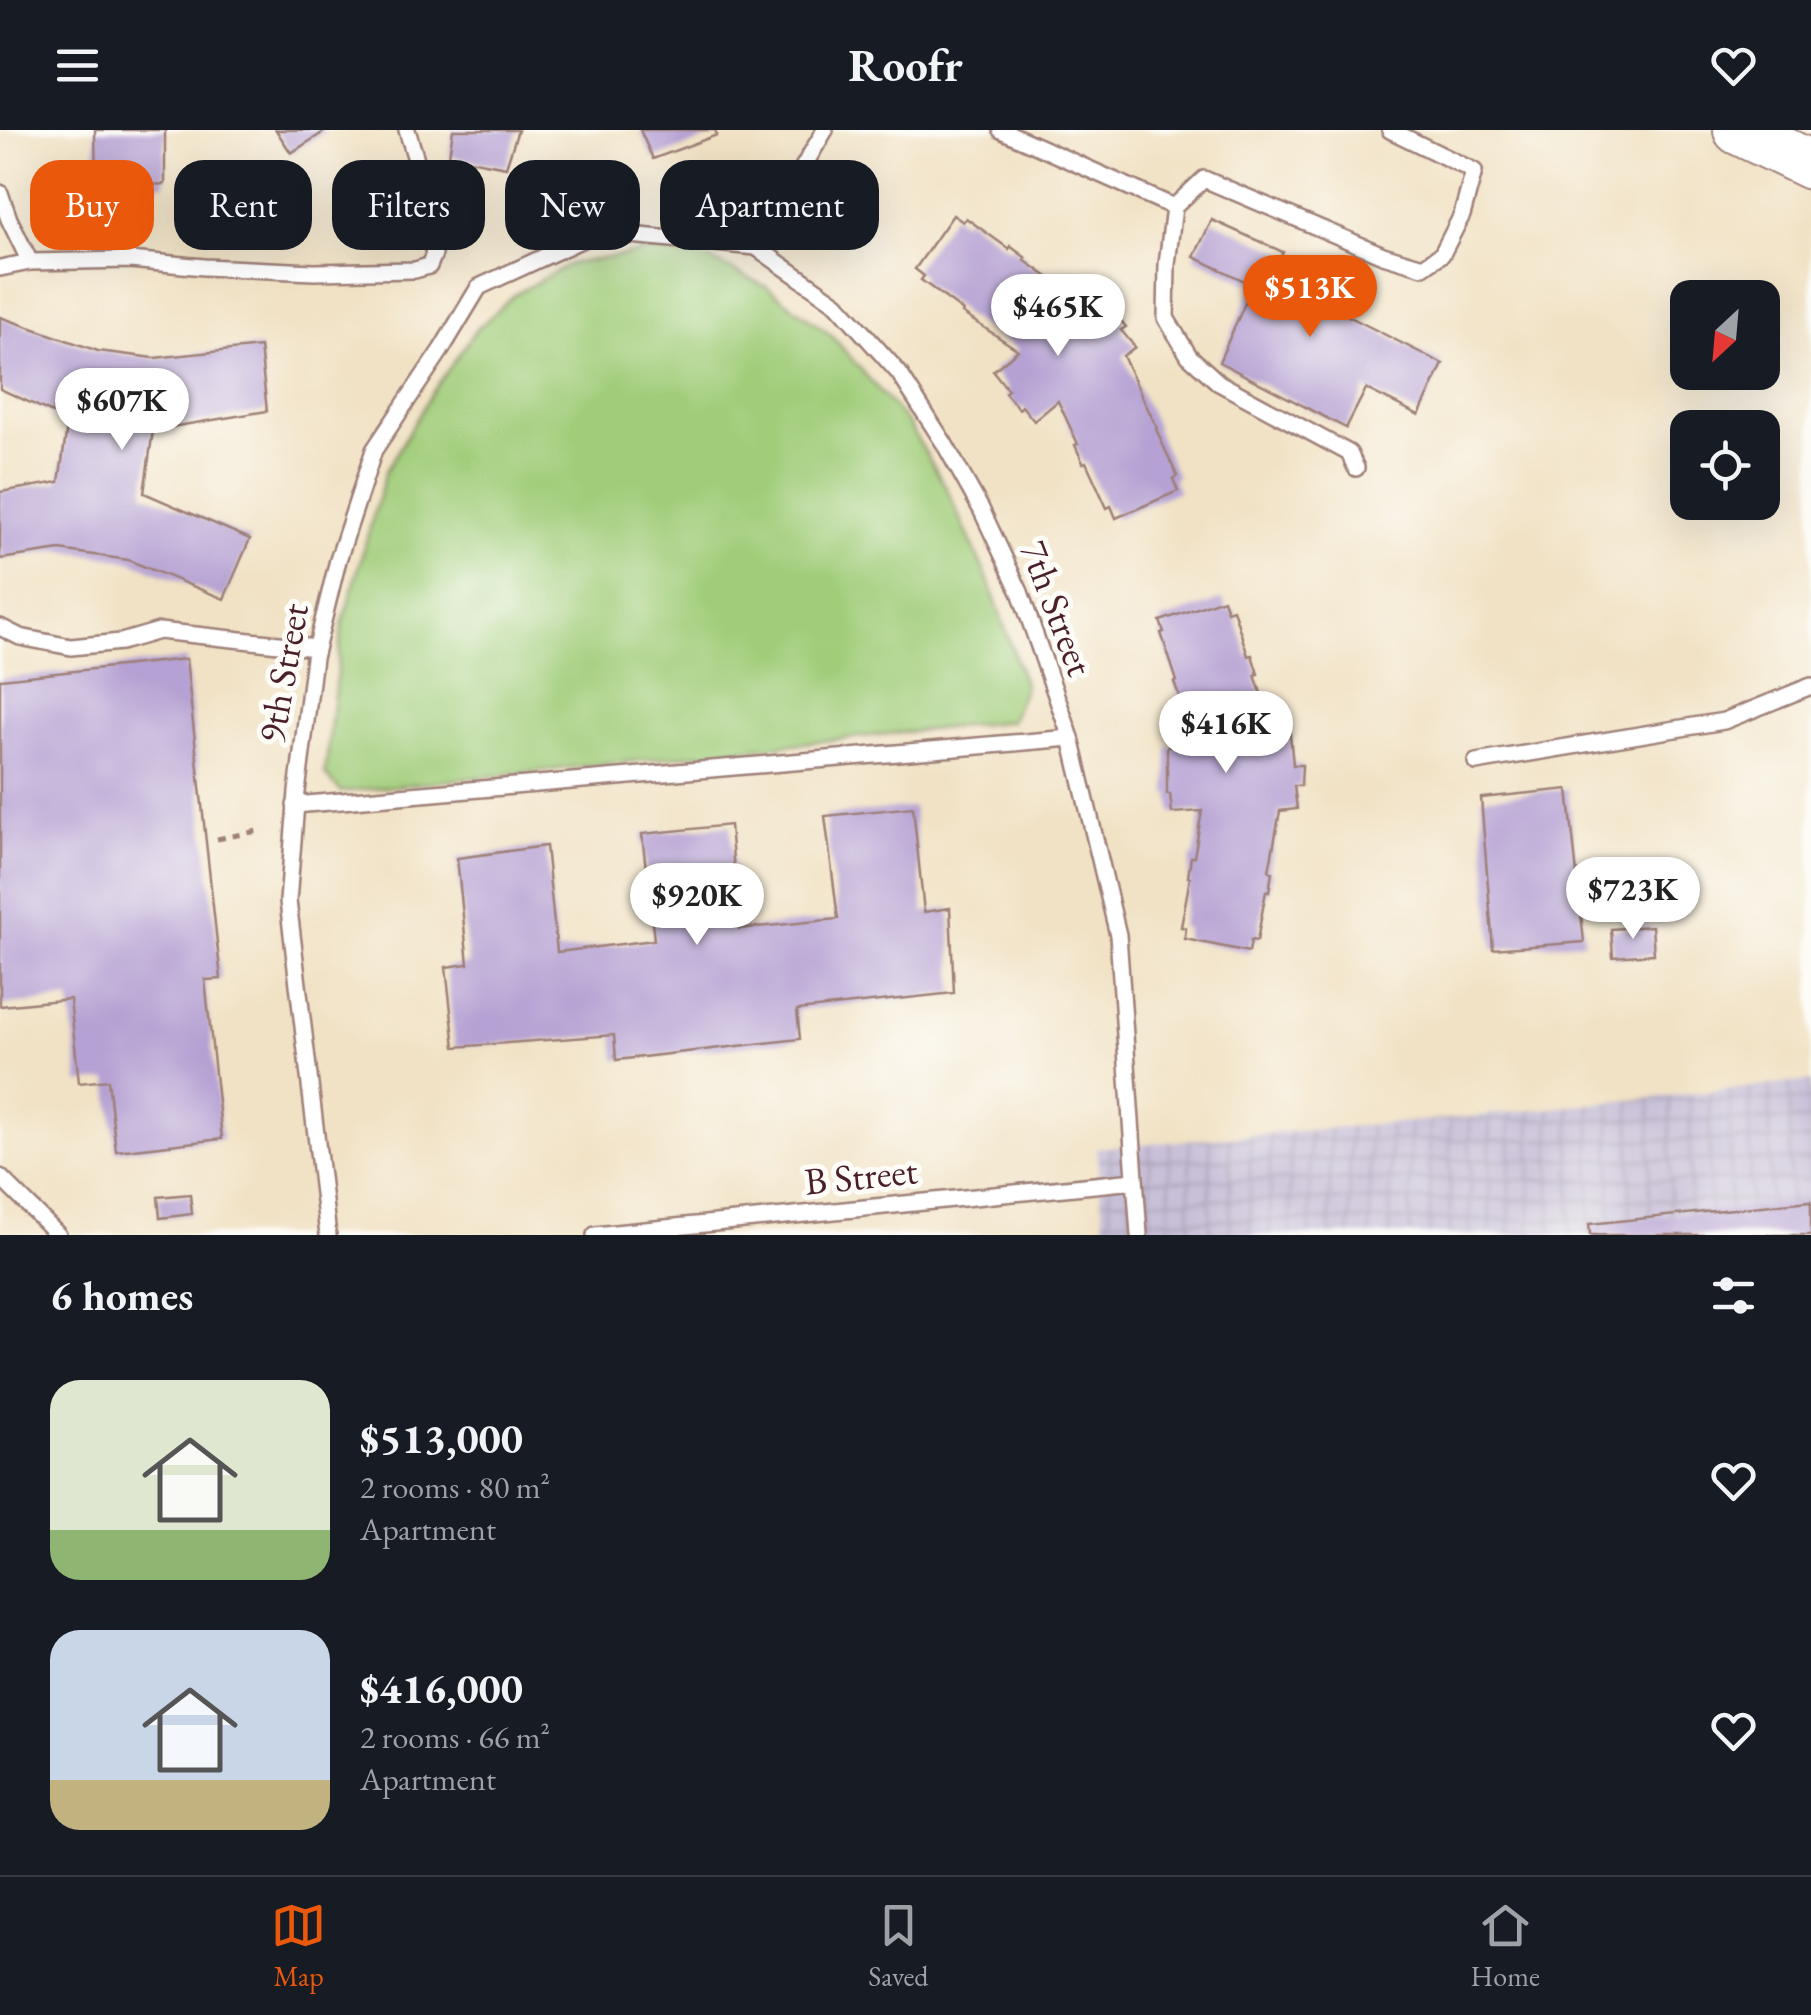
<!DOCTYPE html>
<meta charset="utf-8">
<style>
body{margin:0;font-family:"EB Garamond",serif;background:#20242c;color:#f1f3f6;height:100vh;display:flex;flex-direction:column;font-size:38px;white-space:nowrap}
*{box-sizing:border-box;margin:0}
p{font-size:32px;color:#9ea1a6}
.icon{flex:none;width:55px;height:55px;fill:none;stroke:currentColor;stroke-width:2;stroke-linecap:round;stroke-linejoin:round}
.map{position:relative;height:1105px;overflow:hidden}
.panel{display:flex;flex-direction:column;background:#171b24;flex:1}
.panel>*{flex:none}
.guide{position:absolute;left:30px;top:30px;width:1000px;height:90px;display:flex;gap:20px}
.needle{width:65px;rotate:206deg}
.tools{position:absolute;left:1670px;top:150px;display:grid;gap:20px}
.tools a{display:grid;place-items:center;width:110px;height:110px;border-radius:20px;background:#171b24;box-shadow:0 10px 40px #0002;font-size:50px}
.price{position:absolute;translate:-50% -85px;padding:0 22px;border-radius:35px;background:#fff;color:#222;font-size:32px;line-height:65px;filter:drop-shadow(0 2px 5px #0008)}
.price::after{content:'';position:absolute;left:50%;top:60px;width:30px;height:22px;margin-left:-15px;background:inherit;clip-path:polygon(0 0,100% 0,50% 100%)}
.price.selected{background:#ea580c;color:#fff}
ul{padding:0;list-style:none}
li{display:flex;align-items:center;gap:30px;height:250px;padding:0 50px}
li span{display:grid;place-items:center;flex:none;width:280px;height:200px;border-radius:30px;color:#555}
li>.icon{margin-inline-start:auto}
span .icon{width:120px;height:120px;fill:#fffc;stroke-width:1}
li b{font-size:42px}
h2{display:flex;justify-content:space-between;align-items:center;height:120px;padding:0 50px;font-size:42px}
.pill{padding:0 35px;border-radius:30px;background:#171b24;box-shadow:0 10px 40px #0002;font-size:35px;line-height:90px}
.pill.selected{background:#ea580c;color:#fff}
header{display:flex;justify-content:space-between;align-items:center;height:130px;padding:0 50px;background:#171b24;font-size:45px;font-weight:700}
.menu{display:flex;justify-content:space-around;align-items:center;height:140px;border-top:2px solid #363941;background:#171b24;font-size:28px;color:#9ea1a6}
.menu a{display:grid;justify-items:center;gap:5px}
.menu .selected{color:#ea580c}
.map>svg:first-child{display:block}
.industrial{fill:url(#industrial-grid)}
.park{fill:#a1cd7a;stroke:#767652;stroke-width:2.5}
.building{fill:#b5a1d3}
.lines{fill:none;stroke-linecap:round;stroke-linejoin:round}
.lane-casing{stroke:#9e8078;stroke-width:20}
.primary-casing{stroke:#9e8078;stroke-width:52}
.path{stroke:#9e8078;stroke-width:5;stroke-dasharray:8 8;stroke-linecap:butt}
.lane{stroke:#fff;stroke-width:15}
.primary{stroke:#fff;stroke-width:48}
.labels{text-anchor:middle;stroke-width:10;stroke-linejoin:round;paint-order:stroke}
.street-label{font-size:38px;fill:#4a1f2b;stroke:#fdfcf7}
</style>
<header><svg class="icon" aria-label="menu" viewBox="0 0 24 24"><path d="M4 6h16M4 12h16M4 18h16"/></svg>Roofr<svg class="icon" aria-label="heart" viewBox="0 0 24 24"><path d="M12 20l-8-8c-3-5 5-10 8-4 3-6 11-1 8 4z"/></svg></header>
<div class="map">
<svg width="1811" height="1105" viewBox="0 0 1811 1105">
<defs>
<pattern id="industrial-grid" width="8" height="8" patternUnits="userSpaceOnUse" patternTransform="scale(2.5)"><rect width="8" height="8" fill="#c8c0d8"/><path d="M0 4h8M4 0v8" fill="none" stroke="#ada5ba"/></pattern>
</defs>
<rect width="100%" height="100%" fill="#fdfcf7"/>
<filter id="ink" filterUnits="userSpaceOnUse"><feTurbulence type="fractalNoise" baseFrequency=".01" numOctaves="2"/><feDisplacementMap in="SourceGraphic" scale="20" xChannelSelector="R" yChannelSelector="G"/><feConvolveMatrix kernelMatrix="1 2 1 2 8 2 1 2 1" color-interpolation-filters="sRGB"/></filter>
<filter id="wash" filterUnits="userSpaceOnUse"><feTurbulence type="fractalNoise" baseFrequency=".0048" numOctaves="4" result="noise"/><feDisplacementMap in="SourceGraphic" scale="40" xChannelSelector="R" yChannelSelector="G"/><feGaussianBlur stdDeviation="2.25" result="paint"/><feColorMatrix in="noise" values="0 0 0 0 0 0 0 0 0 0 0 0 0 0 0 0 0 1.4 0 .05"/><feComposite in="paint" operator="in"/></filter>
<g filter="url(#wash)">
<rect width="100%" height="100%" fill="#f1e2c5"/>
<!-- industrial -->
<polygon class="industrial" points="1811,951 1811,1105 1105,1105 1096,1018 1468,987"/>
<!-- park -->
<polygon class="park" points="650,121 709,129 767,157 831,205 909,295 947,359 989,452 1025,556 1011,591 341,662 325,644 342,496 386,341 430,266 475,201 514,165 570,134"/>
<g id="blocks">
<!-- building -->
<g class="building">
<polygon points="95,0 165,0 165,54 96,58"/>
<polygon points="276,0 327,0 291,23"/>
<polygon points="453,0 518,0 506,37 449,26"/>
<polygon points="640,0 715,0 717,5 653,29"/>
<polygon points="953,85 963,92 966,88 1009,119 1010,116 1026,128 1024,130 1075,166 1086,157 1106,181 1111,178 1126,197 1121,200 1135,217 1123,226 1157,298 1156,299 1177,346 1173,349 1178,361 1116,388 1111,376 1107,378 1086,332 1083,333 1075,315 1078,314 1058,271 1034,291 1022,276 1019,279 1005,263 1008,260 993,241 1018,220 962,183 963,181 921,150 924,146 915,139"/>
<polygon points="1212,90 1283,122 1271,147 1443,234 1419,285 1366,259 1346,298 1219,232 1253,155 1194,127"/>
<polygon points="0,187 98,221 154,228 260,217 267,281 153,300 144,363 250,409 224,469 128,430 60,420 0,429 0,362 59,352 68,290 0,259"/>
<polygon points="1223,469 1227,481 1233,479 1248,526 1252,525 1258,544 1255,545 1275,606 1290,604 1293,635 1302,635 1301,656 1294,656 1297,679 1280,681 1269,741 1272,742 1269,762 1266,761 1257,811 1251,810 1249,822 1185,809 1186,798 1181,797 1190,748 1188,747 1191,727 1194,727 1202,681 1172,683 1170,664 1167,664 1167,617 1198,615 1183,570 1181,571 1174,552 1177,551 1161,503 1164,502 1160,491"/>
<polygon points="186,529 221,849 205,850 222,1009 116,1021 108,950 79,953 70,869 0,876 0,549"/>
<polygon points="1568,659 1584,812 1493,819 1481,668"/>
<polygon points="913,677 924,782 950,778 954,863 797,880 800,909 616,930 614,905 455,917 446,837 468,834 457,728 546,716 557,822 654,810 642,704 730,695 739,799 838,789 825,686"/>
<polygon points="1652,796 1654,824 1613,827 1611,799"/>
<polygon points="190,1064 192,1084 160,1088 158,1067"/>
<polygon points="1811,1071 1811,1105 1590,1105 1589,1094"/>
</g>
</g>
</g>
<g filter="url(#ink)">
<use href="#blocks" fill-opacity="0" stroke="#9e8078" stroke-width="2.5"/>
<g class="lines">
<!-- lane casing -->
<g class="lane-casing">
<g id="lane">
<polyline points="1001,0 1174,77 1167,134 1166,188 1189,226 1219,253 1349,323 1356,338"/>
<polyline points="0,63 9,89 30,132 0,138"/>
<polyline points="1174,77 1204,49 1383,125 1423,137 1442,124 1462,85 1474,41 1390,0"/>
<polyline points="756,117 825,0"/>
<polyline points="30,132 130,130 204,137 314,142 415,140 429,136 434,124 422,77 422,49 407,0"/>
<polyline points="0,497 20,507 71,517 121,512 159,501 316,518"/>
<polyline points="1476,632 1724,591 1811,556"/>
<polyline points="295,675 1071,608"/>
<polyline points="0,1047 58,1105"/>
<polyline points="328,1105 288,771 297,662 314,528 338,430 374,320 441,220 479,157 598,102 756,117 837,174 899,243 944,313 981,379 1020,462 1071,608 1118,805 1139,1105"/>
<polyline points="595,1105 1134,1051"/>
</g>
</g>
<!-- primary casing -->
<g class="primary-casing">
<polyline id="primary" points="1738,0 1811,35"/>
</g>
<!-- path -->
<polyline class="path" points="217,709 263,700"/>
<!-- lane -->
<use href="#lane" class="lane"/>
<!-- primary -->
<use href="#primary" class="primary"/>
</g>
</g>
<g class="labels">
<!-- street labels -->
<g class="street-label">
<text transform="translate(1057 478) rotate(69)" y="13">7th Street</text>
<text transform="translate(283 543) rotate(-80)" y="13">9th Street</text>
<text transform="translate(861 1046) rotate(-6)" y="13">B Street</text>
</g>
</g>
</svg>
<div class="tools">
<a><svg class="needle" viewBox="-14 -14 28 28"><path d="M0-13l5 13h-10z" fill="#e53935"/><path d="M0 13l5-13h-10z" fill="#9ea1a6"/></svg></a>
<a><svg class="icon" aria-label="locate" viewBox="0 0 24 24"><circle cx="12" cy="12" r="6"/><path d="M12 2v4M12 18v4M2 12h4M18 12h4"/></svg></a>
</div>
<b class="price selected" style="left:1310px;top:210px">$513K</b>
<b class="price" style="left:1058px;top:229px">$465K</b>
<b class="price" style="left:122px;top:323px">$607K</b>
<b class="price" style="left:1226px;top:646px">$416K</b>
<b class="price" style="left:1633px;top:812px">$723K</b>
<b class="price" style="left:697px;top:818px">$920K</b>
<div class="guide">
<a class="pill selected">Buy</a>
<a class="pill">Rent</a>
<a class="pill">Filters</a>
<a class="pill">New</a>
<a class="pill">Apartment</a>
</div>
</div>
<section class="panel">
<h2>6 homes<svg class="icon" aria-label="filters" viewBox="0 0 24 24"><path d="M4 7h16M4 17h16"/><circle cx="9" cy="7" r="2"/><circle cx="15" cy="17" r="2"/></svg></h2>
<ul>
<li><span style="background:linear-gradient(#dfe7d0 75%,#8fb573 0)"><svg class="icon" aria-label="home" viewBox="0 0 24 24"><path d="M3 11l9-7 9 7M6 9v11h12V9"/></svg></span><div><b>$513,000</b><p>2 rooms · 80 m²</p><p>Apartment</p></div><svg class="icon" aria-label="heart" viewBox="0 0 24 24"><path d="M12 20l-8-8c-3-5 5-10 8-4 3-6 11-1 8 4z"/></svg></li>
<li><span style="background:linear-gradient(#c9d6e8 75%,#c2b280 0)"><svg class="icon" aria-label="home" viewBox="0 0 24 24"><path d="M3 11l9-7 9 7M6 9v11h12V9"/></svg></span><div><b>$416,000</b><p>2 rooms · 66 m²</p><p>Apartment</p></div><svg class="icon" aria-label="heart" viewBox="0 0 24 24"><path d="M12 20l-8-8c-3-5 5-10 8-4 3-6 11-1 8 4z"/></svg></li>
</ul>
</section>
<nav class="menu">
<a class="selected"><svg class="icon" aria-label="map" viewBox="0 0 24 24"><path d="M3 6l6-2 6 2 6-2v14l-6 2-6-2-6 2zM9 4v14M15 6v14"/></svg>Map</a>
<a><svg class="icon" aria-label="saved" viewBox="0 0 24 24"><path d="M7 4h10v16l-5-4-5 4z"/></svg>Saved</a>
<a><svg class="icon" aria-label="home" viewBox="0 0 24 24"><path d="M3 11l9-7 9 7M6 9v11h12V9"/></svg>Home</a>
</nav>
